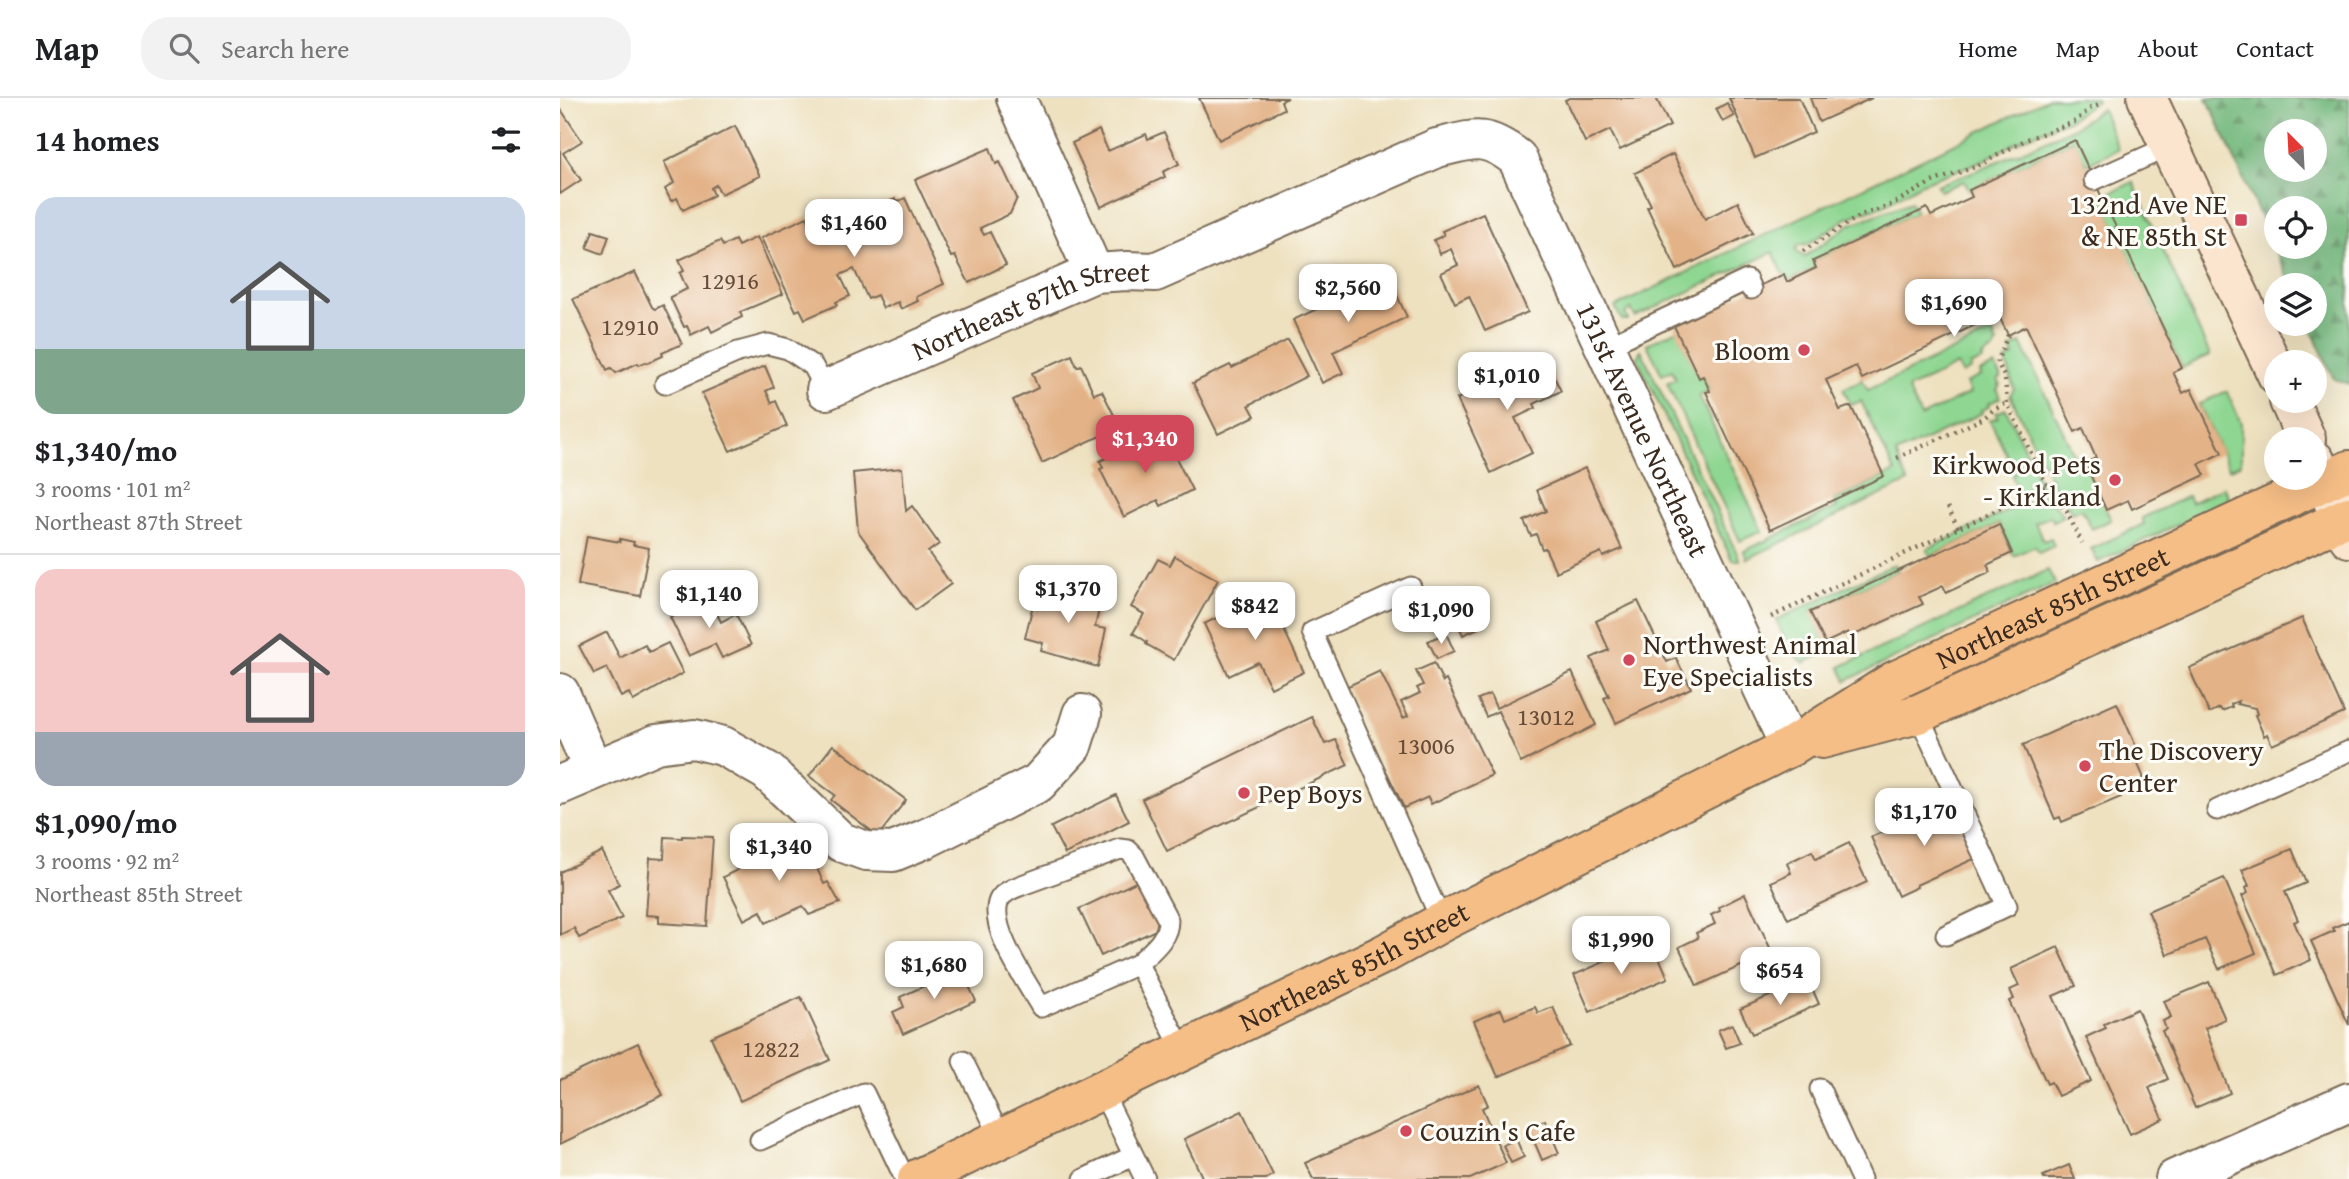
<!DOCTYPE html>
<meta charset="utf-8">
<style>
body{margin:0;font-family:"Gentium Book Plus",serif;background:#f2f2f2;color:#202124;height:100vh;display:flex;flex-direction:column;font-size:26px;white-space:nowrap}
*{box-sizing:border-box;margin:0}
p{font-size:23px;color:#757577}
.icon{flex:none;width:38px;height:38px;fill:none;stroke:currentColor;stroke-width:2;stroke-linecap:round;stroke-linejoin:round}
.map{position:relative;flex:1;overflow:hidden}
.side{display:flex;flex-direction:column;background:#fff;width:560px}
.side>*{flex:none}
.needle{width:46px;rotate:336deg}
.buttons{position:absolute;left:1704px;top:21px;display:grid;gap:14px}
.buttons a{display:grid;place-items:center;width:63px;height:63px;border-radius:50%;background:#fff;box-shadow:0 7px 28px #0002;font-size:35px}
.price{position:absolute;translate:-50% -60px;padding:0 16px;border-radius:14px;background:#fff;color:#222;font-size:23px;line-height:46px;filter:drop-shadow(0 2px 4px #0008)}
.price::after{content:'';position:absolute;left:50%;top:42px;width:21px;height:16px;margin-left:-10px;background:inherit;clip-path:polygon(0 0,100% 0,50% 100%)}
.price.active{background:#d1495b;color:#fff}
ul{padding:0;list-style:none}
li{display:grid;align-content:center;gap:14px;height:371px;padding:0 35px}
li+li{border-top:2px solid #e0e0e0}
li span{display:grid;place-items:center;height:217px;border-radius:21px;color:#555}
li>.icon{margin-inline-start:auto}
span .icon{width:126px;height:126px;fill:#fffc;stroke-width:1}
li b{font-size:30px}
h2{display:flex;justify-content:space-between;align-items:center;height:84px;padding:0 35px;font-size:30px}
header{display:flex;align-items:center;gap:42px;box-sizing:border-box;height:98px;padding:0 35px;background:#fff;border-bottom:2px solid #e0e0e0}
header strong{font-size:33px}
nav{display:flex;gap:38px;margin-inline-start:auto;font-size:24px}
.search{width:490px;height:63px;background:#f2f2f2;display:flex;align-items:center;gap:18px;box-sizing:border-box;padding:0 24px;border-radius:28px;color:#757577;font-size:26px}
main{display:flex;flex:1;min-height:0}
.map>svg:first-child{display:block}
.grass{fill:#8ed691;stroke:#648058;stroke-width:2}
.forest{fill:url(#forest-firs);stroke:#56704c;stroke-width:2;fill-rule:evenodd}
.building{fill:#e3b287}
.lines{fill:none;stroke-linecap:round;stroke-linejoin:round}
.lane-casing{stroke:#7a6a57;stroke-width:23}
.street-casing{stroke:#7a6a57;stroke-width:42}
.secondary-casing{stroke:#7a6a57;stroke-width:42}
.primary-casing{stroke:#7a6a57;stroke-width:42}
.path{stroke:#7a6a57;stroke-width:4.5;stroke-dasharray:2 5;stroke-linecap:butt}
.lane{stroke:#fff;stroke-width:19}
.street{stroke:#fff;stroke-width:38}
.secondary{stroke:#fbe5cf;stroke-width:38}
.primary{stroke:#f6be87;stroke-width:38}
.poi-dot{fill:#d1495b;stroke:#fdfcf7;stroke-width:2.5}
.labels{text-anchor:middle;stroke-width:6;stroke-linejoin:round;paint-order:stroke}
.number-label{font-size:24px;fill:#654c38}
.poi-label{font-size:28px;fill:#3b2a1e;stroke:#fdfcf7;text-anchor:start}
.street-label{font-size:28px;fill:#3b2a1e;stroke:#fdfcf7}
</style>
<header>
<strong>Map</strong>
<div class="search"><svg class="icon" aria-label="search" viewBox="0 0 24 24"><circle cx="10" cy="10" r="6"/><path d="M15 15l6 6"/></svg>Search here</div>
<nav><a>Home</a><a>Map</a><a>About</a><a>Contact</a></nav>
</header>
<main>
<section class="side">
<h2>14 homes<svg class="icon" aria-label="filters" viewBox="0 0 24 24"><path d="M4 7h16M4 17h16"/><circle cx="9" cy="7" r="2"/><circle cx="15" cy="17" r="2"/></svg></h2>
<ul>
<li><span style="background:linear-gradient(#c9d6e8 70%,#7fa58c 0)"><svg class="icon" aria-label="home" viewBox="0 0 24 24"><path d="M3 11l9-7 9 7M6 9v11h12V9"/></svg></span><div><b>$1,340/mo</b><p>3 rooms · 101 m²</p><p>Northeast 87th Street</p></div></li>
<li><span style="background:linear-gradient(#f6c9c9 75%,#9aa5b1 0)"><svg class="icon" aria-label="home" viewBox="0 0 24 24"><path d="M3 11l9-7 9 7M6 9v11h12V9"/></svg></span><div><b>$1,090/mo</b><p>3 rooms · 92 m²</p><p>Northeast 85th Street</p></div></li>
</ul>
</section>
<div class="map">
<svg width="1789" height="1081" viewBox="0 0 1789 1081">
<defs>
<pattern id="forest-firs" width="22" height="20" patternUnits="userSpaceOnUse" patternTransform="scale(1.75)"><rect width="22" height="20" fill="#72b77b"/><path d="M5 1l3.5 6h-7zM16 11l3.5 6h-7z" fill="#5f9564"/></pattern>
</defs>
<rect width="100%" height="100%" fill="#fdfcf7"/>
<filter id="ink" filterUnits="userSpaceOnUse"><feTurbulence type="fractalNoise" baseFrequency=".0143" numOctaves="2"/><feDisplacementMap in="SourceGraphic" scale="14" xChannelSelector="R" yChannelSelector="G"/><feConvolveMatrix kernelMatrix="1 2 1 2 8 2 1 2 1" color-interpolation-filters="sRGB"/></filter>
<filter id="wash" filterUnits="userSpaceOnUse"><feTurbulence type="fractalNoise" baseFrequency=".00686" numOctaves="4" result="noise"/><feDisplacementMap in="SourceGraphic" scale="28" xChannelSelector="R" yChannelSelector="G"/><feGaussianBlur stdDeviation="1.57" result="paint"/><feColorMatrix in="noise" values="0 0 0 0 0 0 0 0 0 0 0 0 0 0 0 0 0 1.4 0 .05"/><feComposite in="paint" operator="in"/></filter>
<g filter="url(#wash)">
<rect width="100%" height="100%" fill="#eee1c0"/>
<!-- grass -->
<g class="grass">
<polygon points="1489,0 1536,0 1537,3 1508,22 1466,39 1424,62 1360,86 1324,107 1287,120 1248,146 1238,147 1236,153 1244,159 1289,127 1351,104 1356,115 1253,163 1256,170 1227,184 1213,154 1075,219 1071,211 1065,215 1068,222 1062,222 1055,209"/>
<path d="M 1542,11 L 1558,51 L 1526,66 L 1514,42 L 1409,92 L 1404,83 L 1380,93 L 1377,87 C 1424,71 1470,50 1514,29 C 1524,24 1532,16 1542,11 Z"/>
<polygon points="1573,84 1650,257 1622,270 1541,99"/>
<polygon points="1117,232 1139,279 1143,278 1150,293 1139,298 1202,433 1180,443 1107,285 1116,280 1112,272 1102,277 1087,246"/>
<polygon points="1432,234 1437,246 1435,247 1436,250 1422,259 1423,262 1410,268 1411,271 1402,276 1397,267 1348,291 1361,319 1410,295 1406,285 1421,278 1420,274 1435,268 1441,280 1438,281 1440,286 1437,292 1440,300 1428,306 1429,309 1421,312 1422,315 1336,356 1348,384 1187,461 1184,453 1277,409 1274,402 1335,374 1301,303 1291,307 1283,291 1302,282 1308,292"/>
<polygon points="1461,245 1519,367 1525,365 1551,422 1532,431 1522,411 1512,415 1504,400 1501,401 1497,395 1450,297 1454,291 1446,262 1454,258 1451,251"/>
<polygon points="1081,252 1180,462 1172,462 1077,259"/>
<polygon points="1667,293 1681,325 1681,366 1669,371 1639,306"/>
<polygon points="1446,311 1481,387 1460,396 1452,378 1455,375 1430,322 1438,319 1436,315"/>
<polygon points="1664,389 1670,402 1538,464 1531,451 1584,426 1582,420 1628,398 1631,405"/>
<polygon points="1484,396 1489,405 1493,404 1503,418 1493,423 1491,418 1475,425 1484,443 1491,440 1494,448 1479,455 1475,448 1454,458 1439,426 1370,458 1367,451"/>
<polygon points="1335,466 1338,473 1251,513 1269,553 1244,565 1230,552 1216,522"/>
<polygon points="1488,472 1495,485 1286,583 1280,569"/>
</g>
<!-- forest -->
<path class="forest" d="M 1647,0 L 1789,0 L 1789,286 L 1774,281 L 1749,226 L 1755,226 L 1755,187 L 1731,187 ZM 1717,33 L 1755,33 L 1755,72 L 1717,72 ZM 1717,110 L 1755,110 L 1755,149 L 1717,149 Z"/>
<g id="blocks">
<!-- building -->
<g class="building">
<polygon points="639,0 728,0 721,3 724,11 659,42"/>
<polygon points="1009,0 1096,0 1110,28 1060,52 1050,32 1025,44 1005,2"/>
<polygon points="1169,0 1239,0 1254,34 1195,60"/>
<polygon points="1250,0 1312,0 1259,24"/>
<polygon points="1167,5 1174,18 1163,24 1156,11"/>
<polygon points="0,10 22,43 3,55 21,82 0,96"/>
<polygon points="175,28 200,78 161,96 156,87 151,90 154,97 123,112 117,100 111,103 105,91 114,85 104,64"/>
<polygon points="539,32 548,53 586,36 588,41 604,34 619,66 603,74 605,79 541,109 512,45"/>
<polygon points="1515,42 1622,270 1613,274 1623,295 1631,291 1662,355 1639,366 1645,377 1572,411 1568,402 1546,412 1525,365 1536,360 1523,330 1515,334 1466,228 1448,237 1438,216 1302,281 1296,268 1266,282 1280,312 1291,308 1324,378 1210,432 1146,294 1150,293 1143,278 1139,280 1114,228 1224,176 1227,184 1256,170 1253,163 1367,110 1371,118 1412,99 1409,92"/>
<polygon points="430,50 436,66 440,64 457,100 450,116 420,130 424,137 430,134 446,167 409,185 395,158 391,159 355,82"/>
<polygon points="1113,56 1145,121 1178,104 1193,135 1117,172 1087,109 1091,107 1075,75"/>
<polygon points="345,100 384,186 356,199 358,203 341,211 338,204 323,210 317,197 308,201 294,171 280,177 290,198 276,204 277,207 245,221 240,211 236,213 201,140 247,119 251,128 271,120 280,140 285,137 280,126 335,101 337,104"/>
<polygon points="923,115 968,214 925,233 909,198 895,205 881,175 898,167 891,151 880,156 874,142 884,137 882,133"/>
<polygon points="33,133 49,138 43,156 27,150"/>
<polygon points="197,139 223,196 180,214 182,219 152,234 149,228 131,237 127,228 124,229 110,199 127,191 120,175 124,173 119,162 160,143 163,148 175,142 178,148"/>
<polygon points="75,174 92,209 95,211 103,207 122,246 102,255 103,258 87,265 86,264 79,267 78,265 56,275 51,270 47,272 13,201"/>
<polygon points="828,178 847,219 773,254 783,275 762,285 733,222"/>
<polygon points="728,242 747,278 689,307 695,318 658,336 633,285 670,267 672,270"/>
<polygon points="512,257 517,269 521,267 534,296 542,293 560,329 482,365 453,302 478,290 472,275"/>
<polygon points="984,258 1001,293 974,306 976,310 955,320 972,355 931,375 897,301"/>
<polygon points="205,268 214,289 206,293 212,305 216,303 227,328 170,353 142,295"/>
<polygon points="602,332 632,392 601,408 598,402 564,419 540,371 543,370 540,363"/>
<polygon points="342,370 346,413 352,408 379,446 368,454 391,486 355,512 298,433 293,375"/>
<polygon points="1025,370 1062,451 1043,459 1041,454 996,474 985,450 982,451 976,436 971,438 964,423 986,413 977,392"/>
<polygon points="1439,426 1452,455 1427,467 1431,474 1386,495 1383,488 1359,499 1363,506 1290,539 1288,534 1265,545 1250,514"/>
<polygon points="27,438 60,444 60,441 74,444 73,447 89,450 80,498 18,487"/>
<polygon points="615,458 658,482 614,562 586,546 587,544 573,535 584,516 571,509 598,461 610,467"/>
<polygon points="498,487 542,498 535,529 546,531 538,569 481,553 483,545 465,540 476,494 495,499"/>
<polygon points="149,500 161,524 176,516 191,547 162,560 155,546 129,558 110,519"/>
<polygon points="698,500 699,505 709,500 744,574 711,590 698,564 669,578 644,526"/>
<polygon points="1078,503 1107,564 1116,560 1131,590 1056,625 1044,600 1049,598 1031,560 1049,552 1036,523"/>
<polygon points="917,510 925,527 903,537 895,520"/>
<polygon points="1742,520 1784,615 1712,647 1707,636 1704,638 1695,617 1697,616 1695,610 1677,606 1678,603 1671,606 1672,609 1662,613 1660,610 1649,615 1629,570"/>
<polygon points="47,534 60,560 85,547 89,554 108,545 123,575 73,603 69,595 61,599 47,570 34,576 19,548"/>
<polygon points="886,535 894,553 877,561 868,543"/>
<polygon points="874,565 883,584 886,582 932,677 871,706 868,699 844,710 786,589 820,573 843,620 848,618 841,604 860,595 857,590 863,587 856,573"/>
<polygon points="1012,574 1036,627 961,665 938,613 926,619 918,601 930,596 936,610"/>
<polygon points="1557,605 1578,653 1573,655 1584,680 1558,692 1561,699 1502,724 1500,719 1495,721 1463,647"/>
<polygon points="752,619 765,646 776,642 788,667 607,753 582,701"/>
<polygon points="273,647 346,702 318,738 271,702 275,697 249,678"/>
<polygon points="556,697 569,723 505,756 491,729"/>
<polygon points="1391,703 1416,760 1356,787 1357,789 1338,798 1311,739"/>
<polygon points="229,734 247,770 255,766 264,786 268,784 280,805 249,817 243,808 206,825 201,813 184,822 163,779 191,765 187,757"/>
<polygon points="122,738 153,739 147,828 99,825 99,818 86,817 90,760 104,761 105,739 122,740"/>
<polygon points="1289,745 1307,784 1228,821 1211,784 1231,775 1227,765 1252,753 1256,761"/>
<polygon points="1732,751 1746,785 1725,794 1738,822 1734,824 1751,862 1717,877 1682,798 1688,795 1686,790 1689,788 1682,772"/>
<polygon points="42,753 59,786 48,792 62,820 19,840 14,830 0,837 0,774"/>
<polygon points="1664,780 1696,855 1659,871 1645,841 1607,857 1588,813"/>
<polygon points="580,782 602,829 541,858 519,811"/>
<polygon points="1185,796 1212,854 1137,888 1119,849 1138,840 1136,835 1155,826 1151,817 1160,813 1159,809"/>
<polygon points="1789,823 1789,927 1751,843 1774,833 1772,830"/>
<polygon points="1092,843 1108,880 1030,914 1014,877"/>
<polygon points="1498,849 1516,888 1493,898 1531,983 1498,998 1491,984 1487,986 1449,903 1454,901 1450,892 1459,888 1451,871"/>
<polygon points="401,871 416,903 343,936 333,914 344,909 340,899"/>
<polygon points="1248,881 1259,906 1192,936 1180,911"/>
<polygon points="1649,884 1665,921 1645,930 1670,995 1635,1010 1602,933 1606,931 1603,923 1611,919 1604,903"/>
<polygon points="241,899 270,962 180,1003 151,939"/>
<polygon points="975,909 978,915 993,909 1010,948 938,979 914,923 941,911 945,921"/>
<polygon points="1577,911 1608,981 1589,990 1603,1021 1570,1036 1526,939 1546,930 1544,926"/>
<polygon points="1172,926 1180,945 1166,950 1158,932"/>
<polygon points="78,945 103,997 0,1046 0,982"/>
<polygon points="919,987 928,1007 922,1010 946,1065 910,1081 753,1081 745,1065"/>
<polygon points="682,1013 713,1077 706,1081 643,1081 624,1041"/>
<polygon points="985,1022 999,1055 982,1062 968,1029"/>
<polygon points="956,1041 964,1059 951,1065 943,1047"/>
<polygon points="1509,1067 1515,1081 1484,1081 1483,1078"/>
</g>
</g>
</g>
<g filter="url(#ink)">
<use href="#blocks" fill-opacity="0" stroke="#7a6a57" stroke-width="2"/>
<g class="lines">
<!-- lane casing -->
<g class="lane-casing">
<g id="lane">
<polyline points="1534,82 1610,48"/>
<polyline points="1045,249 1187,182 1191,191"/>
<polyline points="105,286 178,254 208,246 228,251 253,268 266,292"/>
<polyline points="851,489 752,534 882,824"/>
<polyline points="1358,616 1447,808 1386,837"/>
<polyline points="1657,712 1789,653"/>
<path d="M 578,866 C 591,853 608,842 608,822 L 574,758 L 568,752 L 560,751 L 462,787 C 454,790 443,794 439,802 C 427,829 468,886 481,909 L 578,866 L 622,951"/>
<polyline points="403,963 441,1040"/>
<polyline points="541,991 585,1081"/>
<polyline points="1260,991 1301,1081"/>
<polyline points="200,1042 304,995 345,1081"/>
<polyline points="524,1081 573,1058"/>
</g>
</g>
<!-- street casing -->
<g class="street-casing">
<g id="street">
<polyline points="456,0 534,175"/>
<path id="s1" d="M 266,292 L 534,175 L 567,173 L 595,174 L 877,50 C 915,41 924,35 957,60 L 1230,649"/>
<polyline points="0,595 33,672"/>
<polyline points="0,687 96,646 134,641 163,648 207,673 281,744 306,753 333,754 367,740 478,685 512,648 522,616"/>
<polyline points="1615,1081 1789,1004"/>
</g>
</g>
<!-- secondary casing -->
<g class="secondary-casing">
<g id="secondary">
<polyline points="1587,0 1717,277"/>
<polyline points="1729,303 1746,341"/>
<polyline points="1755,362 1789,440"/>
</g>
</g>
<!-- primary casing -->
<g class="primary-casing">
<g id="primary">
<polyline points="1262,641 1358,616 1789,418"/>
<path id="s2" d="M 357,1081 L 824,856 L 882,824 L 1230,649 L 1334,583 L 1789,372"/>
</g>
</g>
<!-- path -->
<g class="path">
<polyline points="1243,153 1301,117 1327,109 1372,84 1420,67 1465,42 1514,24 1531,10 1542,6"/>
<polyline points="1448,237 1437,263 1445,280 1447,305 1487,388 1507,414 1522,445"/>
<polyline points="1337,360 1424,320 1433,312 1447,305"/>
<polyline points="1388,409 1398,430"/>
<polyline points="1211,519 1487,388"/>
</g>
<!-- lane -->
<use href="#lane" class="lane"/>
<!-- street -->
<use href="#street" class="street"/>
<!-- secondary -->
<use href="#secondary" class="secondary"/>
<!-- primary -->
<use href="#primary" class="primary"/>
</g>
</g>
<!-- markers -->
<g class="poi-dot">
<rect x="1674" y="115" width="14" height="14" rx="3.5"/>
<circle cx="1244" cy="252" r="7"/>
<circle cx="1555" cy="382" r="7"/>
<circle cx="1069" cy="562" r="7"/>
<circle cx="1525" cy="668" r="7"/>
<circle cx="684" cy="695" r="7"/>
<circle cx="846" cy="1033" r="7"/>
</g>
<g class="labels">
<!-- number labels -->
<g class="number-label">
<text x="170" y="191">12916</text>
<text x="70" y="237">12910</text>
<text x="986" y="627">13012</text>
<text x="866" y="656">13006</text>
<text x="211" y="959">12822</text>
</g>
<!-- poi labels -->
<g class="poi-label">
<text x="1667" y="116" text-anchor="end">132nd Ave NE<tspan x="1667" dy="32">&amp; NE 85th St</tspan></text>
<text x="1230" y="262" text-anchor="end">Bloom</text>
<text x="1541" y="376" text-anchor="end">Kirkwood Pets<tspan x="1541" dy="32">- Kirkland</tspan></text>
<text x="1083" y="556">Northwest Animal<tspan x="1083" dy="32">Eye Specialists</tspan></text>
<text x="1539" y="662">The Discovery<tspan x="1539" dy="32">Center</tspan></text>
<text x="698" y="705">Pep Boys</text>
<text x="860" y="1043">Couzin's Cafe</text>
</g>
<!-- street labels -->
<g class="street-label">
<text dy="10" stroke="none"><textPath href="#s1" startOffset="222">Northeast 87th Street</textPath></text>
<text dy="10" stroke="none"><textPath href="#s1" startOffset="1046">131st Avenue Northeast</textPath></text>
<text dy="10" stroke="none"><textPath href="#s2" startOffset="1272">Northeast 85th Street</textPath></text>
<text dy="10" stroke="none"><textPath href="#s2" startOffset="486">Northeast 85th Street</textPath></text>
</g>
</g>
</svg>
<div class="buttons">
<a><svg class="needle" viewBox="-14 -14 28 28"><path d="M0-13l5 13h-10z" fill="#e53935"/><path d="M0 13l5-13h-10z" fill="#757577"/></svg></a>
<a><svg class="icon" aria-label="locate" viewBox="0 0 24 24"><circle cx="12" cy="12" r="6"/><path d="M12 2v4M12 18v4M2 12h4M18 12h4"/></svg></a>
<a><svg class="icon" aria-label="layers" viewBox="0 0 24 24"><path d="M12 4l9 5-9 5-9-5zM3 14l9 5 9-5"/></svg></a>
<a>+</a>
<a>−</a>
</div>
<b class="price" style="left:294px;top:161px">$1,460</b>
<b class="price" style="left:788px;top:226px">$2,560</b>
<b class="price" style="left:1394px;top:241px">$1,690</b>
<b class="price" style="left:947px;top:314px">$1,010</b>
<b class="price active" style="left:585px;top:377px">$1,340</b>
<b class="price" style="left:508px;top:527px">$1,370</b>
<b class="price" style="left:149px;top:532px">$1,140</b>
<b class="price" style="left:695px;top:544px">$842</b>
<b class="price" style="left:881px;top:548px">$1,090</b>
<b class="price" style="left:1364px;top:750px">$1,170</b>
<b class="price" style="left:219px;top:785px">$1,340</b>
<b class="price" style="left:1061px;top:878px">$1,990</b>
<b class="price" style="left:374px;top:903px">$1,680</b>
<b class="price" style="left:1220px;top:909px">$654</b>
</div>
</main>
